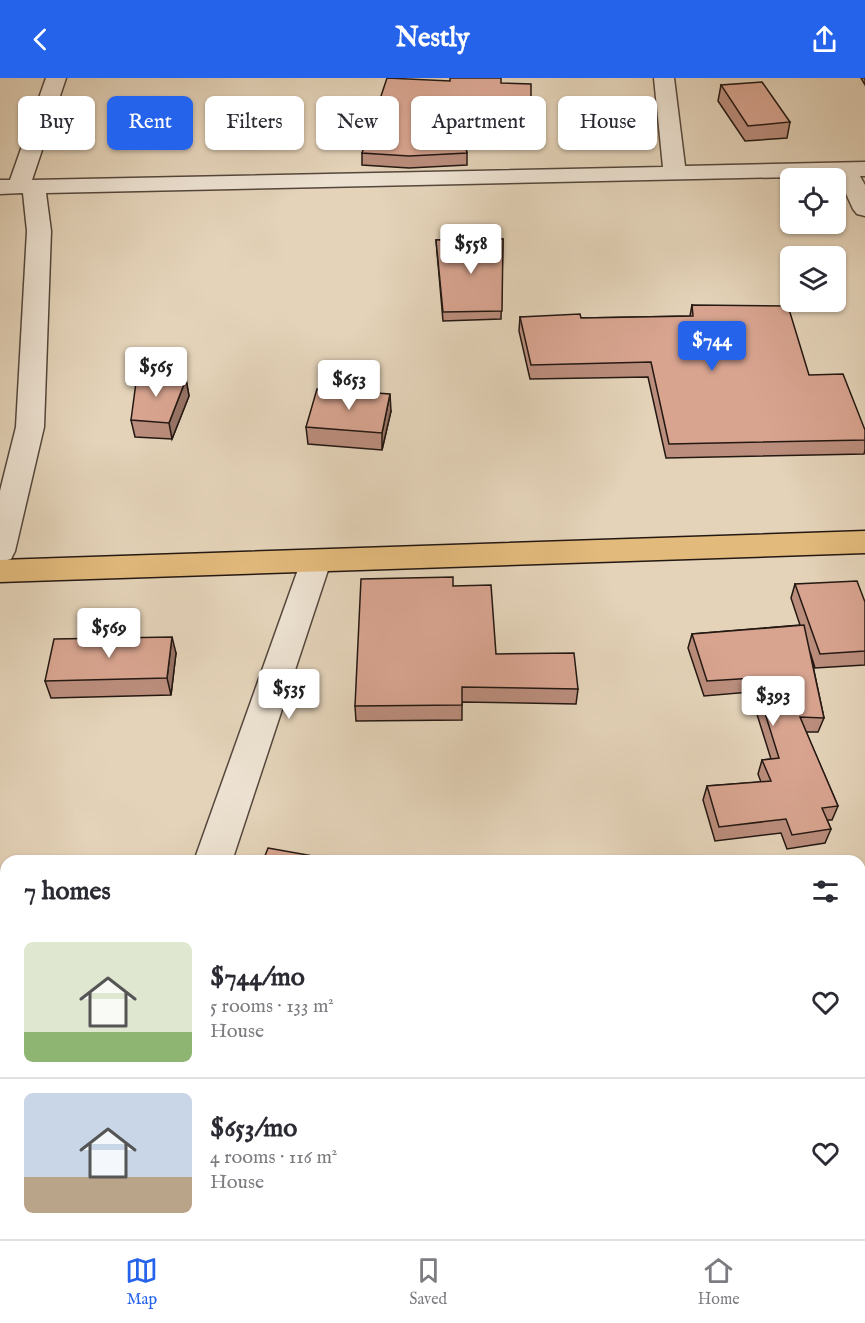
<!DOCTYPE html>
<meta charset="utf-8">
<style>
body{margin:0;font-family:"IM FELL English",serif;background:#f2f2f3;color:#2b2b33;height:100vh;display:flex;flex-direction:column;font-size:22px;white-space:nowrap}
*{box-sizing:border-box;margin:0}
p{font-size:20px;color:#7c7c81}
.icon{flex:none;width:33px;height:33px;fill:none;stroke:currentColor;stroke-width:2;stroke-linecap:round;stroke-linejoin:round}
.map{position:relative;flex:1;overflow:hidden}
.details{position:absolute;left:0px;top:777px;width:866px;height:384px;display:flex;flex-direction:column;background:#fff;border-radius:18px 18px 0 0;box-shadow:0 2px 4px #0004}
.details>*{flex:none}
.guide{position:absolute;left:18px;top:18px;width:830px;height:54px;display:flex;gap:12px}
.fabs{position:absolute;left:780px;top:90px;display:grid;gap:12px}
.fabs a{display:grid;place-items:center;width:66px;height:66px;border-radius:9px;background:#fff;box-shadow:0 2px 4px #0004;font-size:30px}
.price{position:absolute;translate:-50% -51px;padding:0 14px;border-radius:6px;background:#fff;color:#222;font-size:20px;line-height:39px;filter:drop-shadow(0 2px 3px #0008)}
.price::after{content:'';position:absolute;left:50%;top:36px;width:18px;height:14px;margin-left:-9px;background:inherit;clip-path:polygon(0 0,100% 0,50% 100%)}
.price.selected{background:#2563eb;color:#fff}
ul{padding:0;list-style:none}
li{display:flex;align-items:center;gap:18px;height:150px;padding:0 24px}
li+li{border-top:2px solid #e1e1e2}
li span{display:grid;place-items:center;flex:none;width:168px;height:120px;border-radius:9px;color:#555}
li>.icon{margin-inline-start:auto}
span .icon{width:72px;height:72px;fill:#fffc;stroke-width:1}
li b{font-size:26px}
h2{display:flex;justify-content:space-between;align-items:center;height:72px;padding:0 24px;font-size:26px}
.chip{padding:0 21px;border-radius:9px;background:#fff;box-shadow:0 2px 4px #0004;font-size:21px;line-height:54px}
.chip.selected{background:#2563eb;color:#fff}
header{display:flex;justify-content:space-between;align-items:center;height:78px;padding:0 24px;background:#2563eb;color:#fff;font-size:27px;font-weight:700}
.tab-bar{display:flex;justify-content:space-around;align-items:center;height:84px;border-top:2px solid #e1e1e2;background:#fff;font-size:16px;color:#7c7c81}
.tab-bar a{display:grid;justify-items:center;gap:3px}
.tab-bar .selected{color:#2563eb}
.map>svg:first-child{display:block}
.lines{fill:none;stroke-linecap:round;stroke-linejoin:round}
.minor-casing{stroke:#54473c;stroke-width:3}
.major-casing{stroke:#241812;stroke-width:3}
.minor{fill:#ede2d2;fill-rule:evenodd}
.major{fill:#e2ba7c;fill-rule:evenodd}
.wall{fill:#ba8d7c;stroke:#241812;stroke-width:1.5}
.shaded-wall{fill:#977365;stroke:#241812;stroke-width:1.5}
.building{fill:#d8a490;stroke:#241812;stroke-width:1.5}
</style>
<header><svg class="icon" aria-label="back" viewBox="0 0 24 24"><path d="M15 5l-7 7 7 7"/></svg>Nestly<svg class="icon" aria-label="share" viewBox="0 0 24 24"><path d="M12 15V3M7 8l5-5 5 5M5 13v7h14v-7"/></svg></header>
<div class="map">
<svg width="865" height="1161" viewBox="0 0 865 1161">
<rect width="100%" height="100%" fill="#e4d3b9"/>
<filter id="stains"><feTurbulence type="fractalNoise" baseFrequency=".00333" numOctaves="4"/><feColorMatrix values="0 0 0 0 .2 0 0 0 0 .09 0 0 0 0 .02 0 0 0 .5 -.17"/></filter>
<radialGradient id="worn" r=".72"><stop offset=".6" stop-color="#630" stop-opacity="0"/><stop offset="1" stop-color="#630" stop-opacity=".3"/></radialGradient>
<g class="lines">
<!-- minor casing -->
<g class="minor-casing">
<g id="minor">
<polygon points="46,0 66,0 32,102 663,89 654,0 674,0 685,88 865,84 865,98 860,98 865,107 865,138 857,136 853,131 838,98 46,115 51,153 44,349 15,473 11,481 0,484 0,413 16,349 27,153 23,115 0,116 0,102 10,102"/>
<polygon points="316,472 327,475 331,483 232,783 194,783 301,483 305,475"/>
<polygon points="89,1155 135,1155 134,1161 88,1161"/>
</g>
</g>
<!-- major casing -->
<g class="major-casing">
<polygon id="major" points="865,453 865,475 0,504 0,482"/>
</g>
<!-- minor -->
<use href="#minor" class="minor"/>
<!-- major -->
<use href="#major" class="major"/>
</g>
<!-- wall -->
<g class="wall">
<polygon points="861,0 865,0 865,7"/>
<polygon points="501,5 531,37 530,49 461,49 467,75 467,87 409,90 362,87 362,75"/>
<polygon points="721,7 790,44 787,60 745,63 718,23"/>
<polygon points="503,161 501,241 443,243 436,162"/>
<polygon points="692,227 809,297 865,352 865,372 864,376 666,380 648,299 530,301 519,253 520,239 581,240 690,238"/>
<polygon points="186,301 189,318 172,361 135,359 131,342"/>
<polygon points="391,333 382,372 308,366 306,349"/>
<polygon points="795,506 865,524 865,587 815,590 810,574 824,640 818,654 806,654 838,728 832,742 827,742 831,751 825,765 787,771 781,755 715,763 703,722 707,708 761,704 758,696 762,682 771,681 750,614 704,618 688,570 692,556 800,547 791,520"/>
<polygon points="453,508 496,576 578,611 576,626 462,624 462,642 356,643 355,628"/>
<polygon points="176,575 171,617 51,620 45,603"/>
<polygon points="0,804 6,804 6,865 0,864"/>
<polygon points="865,805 865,870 860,871 860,806"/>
<polygon points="0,1029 6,1030 6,1135 0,1134"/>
<polygon points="709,1155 845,1155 847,1161 710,1161"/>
</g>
<!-- shaded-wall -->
<g class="shaded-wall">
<polygon points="186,301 189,318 172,361 169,345"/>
<polygon points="390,316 391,333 382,372 382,355"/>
<polygon points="172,559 176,575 171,617 167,600"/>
<polygon points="232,1155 238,1155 237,1161 231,1161"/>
</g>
<!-- building -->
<g class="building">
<polygon points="387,0 450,3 450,0 501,0 501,5 531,6 531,37 458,37 467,75 409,78 362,75"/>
<polygon points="762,4 790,44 748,48 721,7"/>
<polygon points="503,161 502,233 443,234 436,162"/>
<polygon points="692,227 788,228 809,297 843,296 865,352 865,362 669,366 651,284 531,287 520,239 580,236 581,240 693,238"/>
<polygon points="137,297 186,301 169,345 131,342"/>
<polygon points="317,311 390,316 382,355 306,349"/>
<polygon points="453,499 453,508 491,507 496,576 574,575 578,611 462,609 462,627 355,628 361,501"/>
<polygon points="857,503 865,524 865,573 820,576 795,506"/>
<polygon points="804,547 824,640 800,639 838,728 822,730 831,751 792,757 786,741 719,749 707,708 771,703 762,682 779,680 754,600 707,603 692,556"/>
<polygon points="172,559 167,600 45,603 54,561"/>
<polygon points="268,770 341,783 263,783"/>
<rect x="0" y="804" width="6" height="49"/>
<polygon points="865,805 865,863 860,864 860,806"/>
<polygon points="0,1029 6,1030 6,1123 0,1122"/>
<polygon points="161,1155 232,1155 231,1161 160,1161"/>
<rect x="459" y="1155" width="100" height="6"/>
<polygon points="716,1155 845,1155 847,1161 716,1161"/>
</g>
<rect width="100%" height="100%" filter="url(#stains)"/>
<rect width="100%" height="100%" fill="url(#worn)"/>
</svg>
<div class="fabs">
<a><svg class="icon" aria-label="locate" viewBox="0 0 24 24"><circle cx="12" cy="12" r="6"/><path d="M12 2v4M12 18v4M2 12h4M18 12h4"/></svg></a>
<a><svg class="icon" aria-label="layers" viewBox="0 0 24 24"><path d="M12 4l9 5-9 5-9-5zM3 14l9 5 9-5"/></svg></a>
</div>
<b class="price" style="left:471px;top:197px">$558</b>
<b class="price selected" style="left:712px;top:294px">$744</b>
<b class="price" style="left:156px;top:320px">$565</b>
<b class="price" style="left:349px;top:333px">$653</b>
<b class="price" style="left:109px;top:581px">$569</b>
<b class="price" style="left:289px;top:642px">$535</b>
<b class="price" style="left:773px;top:649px">$393</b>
<div class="guide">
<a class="chip">Buy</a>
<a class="chip selected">Rent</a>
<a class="chip">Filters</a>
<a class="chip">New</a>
<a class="chip">Apartment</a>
<a class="chip">House</a>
</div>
<section class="details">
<h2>7 homes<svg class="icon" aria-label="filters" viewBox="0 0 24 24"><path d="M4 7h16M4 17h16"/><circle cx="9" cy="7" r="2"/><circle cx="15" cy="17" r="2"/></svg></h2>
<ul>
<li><span style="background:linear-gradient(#dfe7d0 75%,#8fb573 0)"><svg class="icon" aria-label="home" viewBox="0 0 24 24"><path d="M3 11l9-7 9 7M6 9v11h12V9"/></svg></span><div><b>$744/mo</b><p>5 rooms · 133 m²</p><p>House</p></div><svg class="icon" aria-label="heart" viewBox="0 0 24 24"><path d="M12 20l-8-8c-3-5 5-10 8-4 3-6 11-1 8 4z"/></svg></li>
<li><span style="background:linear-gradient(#c9d6e8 70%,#b9a48a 0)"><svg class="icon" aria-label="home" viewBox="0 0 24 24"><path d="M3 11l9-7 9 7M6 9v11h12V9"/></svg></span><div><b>$653/mo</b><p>4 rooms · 116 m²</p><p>House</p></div><svg class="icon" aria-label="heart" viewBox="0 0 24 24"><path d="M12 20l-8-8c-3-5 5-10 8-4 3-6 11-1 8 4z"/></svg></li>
</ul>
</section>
</div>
<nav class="tab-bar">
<a class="selected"><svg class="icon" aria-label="map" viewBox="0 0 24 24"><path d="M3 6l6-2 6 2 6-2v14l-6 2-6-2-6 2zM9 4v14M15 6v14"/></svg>Map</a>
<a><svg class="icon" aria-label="saved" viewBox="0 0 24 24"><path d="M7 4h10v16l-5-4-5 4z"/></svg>Saved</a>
<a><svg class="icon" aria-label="home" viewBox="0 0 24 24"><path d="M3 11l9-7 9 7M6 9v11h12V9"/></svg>Home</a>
</nav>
